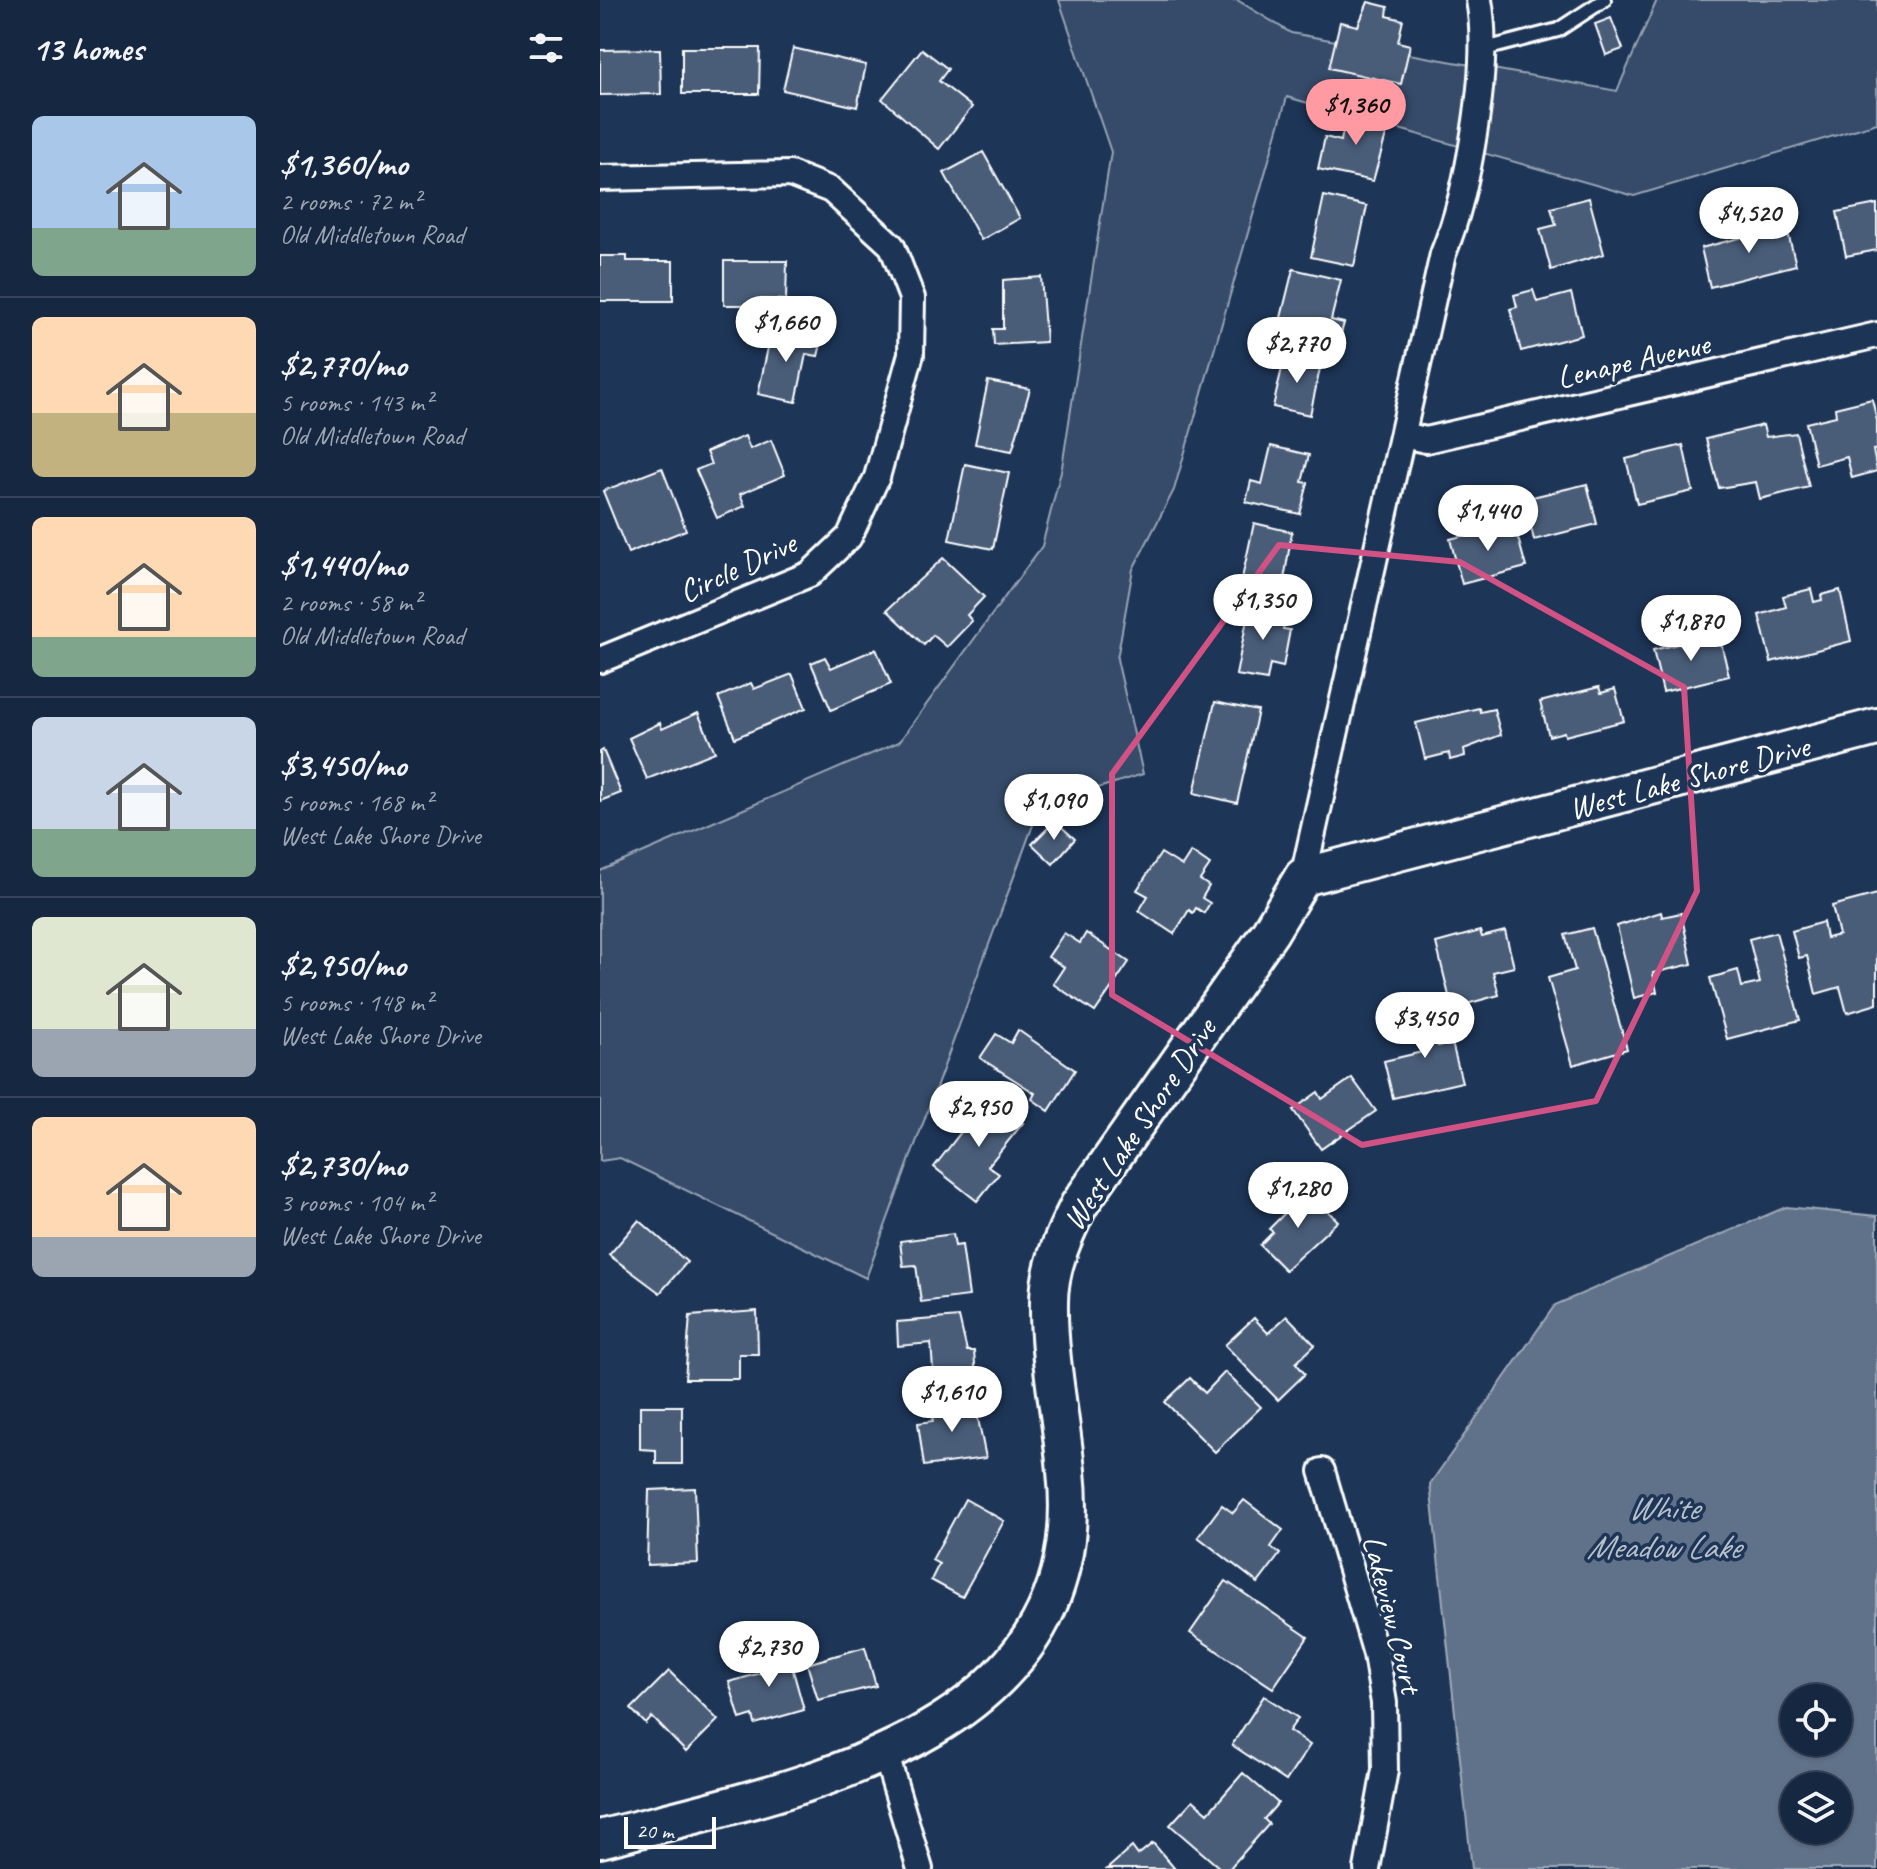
<!DOCTYPE html>
<meta charset="utf-8">
<style>
body{margin:0;font-family:Caveat,sans-serif;background:#23344c;color:#f1f3f6;height:100vh;display:flex;flex-direction:column;font-size:30px;white-space:nowrap}
*{box-sizing:border-box;margin:0}
p{font-size:26px;color:#9ea6b1}
.icon{flex:none;width:44px;height:44px;fill:none;stroke:currentColor;stroke-width:2;stroke-linecap:round;stroke-linejoin:round}
.map{position:relative;flex:1;overflow:hidden}
.drawer{display:flex;flex-direction:column;background:#162841;width:600px}
.drawer>*{flex:none}
.tools{position:absolute;left:1180px;top:1684px;display:grid;gap:16px}
.tools a{display:grid;place-items:center;width:72px;height:72px;border-radius:50%;background:#162841;box-shadow:0 2px 6px #0004,0 0 0 2px #35445a;font-size:40px}
.scale{position:absolute;left:24px;bottom:20px;width:92px;box-sizing:border-box;padding-left:8px;border:4px solid #fff;border-top:0;font-size:22px;line-height:28px;white-space:nowrap;color:#fff;-webkit-text-stroke:6px #1d3557;paint-order:stroke}
.price{position:absolute;translate:-50% -68px;padding:0 18px;border-radius:28px;background:#fff;color:#222;font-size:26px;line-height:52px;filter:drop-shadow(0 2px 4px #0008)}
.price::after{content:'';position:absolute;left:50%;top:48px;width:24px;height:18px;margin-left:-12px;background:inherit;clip-path:polygon(0 0,100% 0,50% 100%)}
.price.on{background:#ff9aa2;color:#111}
ul{padding:0;list-style:none}
li{display:flex;align-items:center;gap:24px;height:200px;padding:0 32px}
li+li{border-top:2px solid #35445a}
li span{display:grid;place-items:center;flex:none;width:224px;height:160px;border-radius:12px;color:#555}
li>.icon{margin-inline-start:auto}
span .icon{width:96px;height:96px;fill:#fffc;stroke-width:1}
li b{font-size:34px}
h2{display:flex;justify-content:space-between;align-items:center;height:96px;padding:0 32px;font-size:34px}
main{display:flex;flex:1;min-height:0}
.map>svg:first-child{display:block}
.green{fill:#364b69;stroke:#9aa5b4;stroke-width:2}
.water{fill:#617289;stroke:#a0aab8;stroke-width:2;fill-rule:evenodd}
.building{fill:#4a5d79;stroke:#fff;stroke-width:2}
.lines{fill:none;stroke-linecap:round;stroke-linejoin:round}
.lane-casing{stroke:#fff;stroke-width:18}
.street-casing{stroke:#fff;stroke-width:30}
.secondary-casing{stroke:#fff;stroke-width:42}
.lane{stroke:#1d3557;stroke-width:12}
.street{stroke:#1d3557;stroke-width:24}
.secondary{stroke:#1d3557;stroke-width:36}
.marked{fill:none;stroke:#d15284;stroke-width:6;stroke-linejoin:round}
.labels{text-anchor:middle;stroke-width:7;stroke-linejoin:round;paint-order:stroke}
.street-label{font-size:32px;fill:#fff;stroke:#1d3557}
.water-label{font-size:34px;font-style:italic;fill:#b8c0ca;stroke:#1d3557}
</style>
<main>
<section class="drawer">
<h2>13 homes<svg class="icon" aria-label="filters" viewBox="0 0 24 24"><path d="M4 7h16M4 17h16"/><circle cx="9" cy="7" r="2"/><circle cx="15" cy="17" r="2"/></svg></h2>
<ul>
<li><span style="background:linear-gradient(#a9c7e8 70%,#7fa58c 0)"><svg class="icon" aria-label="home" viewBox="0 0 24 24"><path d="M3 11l9-7 9 7M6 9v11h12V9"/></svg></span><div><b>$1,360/mo</b><p>2 rooms · 72 m²</p><p>Old Middletown Road</p></div></li>
<li><span style="background:linear-gradient(#ffd9b3 60%,#c2b280 0)"><svg class="icon" aria-label="home" viewBox="0 0 24 24"><path d="M3 11l9-7 9 7M6 9v11h12V9"/></svg></span><div><b>$2,770/mo</b><p>5 rooms · 143 m²</p><p>Old Middletown Road</p></div></li>
<li><span style="background:linear-gradient(#ffd9b3 75%,#7fa58c 0)"><svg class="icon" aria-label="home" viewBox="0 0 24 24"><path d="M3 11l9-7 9 7M6 9v11h12V9"/></svg></span><div><b>$1,440/mo</b><p>2 rooms · 58 m²</p><p>Old Middletown Road</p></div></li>
<li><span style="background:linear-gradient(#c9d6e8 70%,#7fa58c 0)"><svg class="icon" aria-label="home" viewBox="0 0 24 24"><path d="M3 11l9-7 9 7M6 9v11h12V9"/></svg></span><div><b>$3,450/mo</b><p>5 rooms · 168 m²</p><p>West Lake Shore Drive</p></div></li>
<li><span style="background:linear-gradient(#dfe7d0 70%,#9aa5b1 0)"><svg class="icon" aria-label="home" viewBox="0 0 24 24"><path d="M3 11l9-7 9 7M6 9v11h12V9"/></svg></span><div><b>$2,950/mo</b><p>5 rooms · 148 m²</p><p>West Lake Shore Drive</p></div></li>
<li><span style="background:linear-gradient(#ffd9b3 75%,#9aa5b1 0)"><svg class="icon" aria-label="home" viewBox="0 0 24 24"><path d="M3 11l9-7 9 7M6 9v11h12V9"/></svg></span><div><b>$2,730/mo</b><p>3 rooms · 104 m²</p><p>West Lake Shore Drive</p></div></li>
</ul>
</section>
<div class="map">
<svg width="1277" height="1869" viewBox="0 0 1277 1869">
<rect width="100%" height="100%" fill="#1d3557"/>
<filter id="ink" filterUnits="userSpaceOnUse"><feTurbulence type="fractalNoise" baseFrequency=".0125" numOctaves="2"/><feDisplacementMap in="SourceGraphic" scale="16" xChannelSelector="R" yChannelSelector="G"/><feConvolveMatrix kernelMatrix="1 2 1 2 8 2 1 2 1" color-interpolation-filters="sRGB"/></filter>
<g filter="url(#ink)">
<!-- green -->
<polygon class="green" points="459,0 637,0 691,33 1017,91 1057,0 1277,0 1277,123 1034,196 687,97 574,490 533,569 517,659 543,774 440,806 266,1278 20,1158 0,1161 0,871 299,742 442,546 462,467 511,152"/>
<!-- water -->
<path class="water" d="M 1186,1207 L 1277,1216 L 1277,1869 L 872,1869 L 830,1484 L 955,1305 ZM 1194,1698 L 1238,1698 L 1238,1742 L 1194,1742 ZM 1194,1786 L 1238,1786 L 1238,1830 L 1194,1830 Z"/>
<!-- building -->
<g class="building">
<polygon points="768,2 788,7 787,16 803,20 798,42 810,45 801,84 729,68 740,22 758,26"/>
<polygon points="1011,18 1023,49 1006,55 995,24"/>
<polygon points="82,48 160,48 159,94 82,94"/>
<polygon points="193,48 266,65 257,107 183,90"/>
<polygon points="60,49 61,94 0,95 0,50"/>
<polygon points="322,49 348,69 339,81 372,107 339,149 282,99"/>
<polygon points="747,111 790,121 773,181 718,169 725,137 741,141"/>
<polygon points="383,152 420,218 381,240 344,173"/>
<polygon points="724,196 767,206 754,266 711,257"/>
<polygon points="989,198 1004,254 951,270 940,229 956,225 951,208"/>
<polygon points="1277,204 1277,250 1246,256 1237,212"/>
<polygon points="1171,221 1173,228 1186,225 1196,265 1110,287 1101,248 1147,236 1145,228"/>
<polygon points="0,256 27,256 27,261 73,261 73,301 0,301"/>
<polygon points="124,261 187,261 186,300 157,299 157,305 124,305"/>
<polygon points="693,269 741,280 731,320 744,323 737,348 725,345 724,349 676,338"/>
<polygon points="441,277 446,342 394,345 393,329 403,329 403,280"/>
<polygon points="933,290 937,302 971,293 982,335 921,351 910,309 917,307 914,295"/>
<polygon points="172,329 222,340 218,356 206,354 196,402 158,394"/>
<polygon points="685,355 721,364 710,415 673,407"/>
<polygon points="388,381 430,389 412,451 375,444"/>
<polygon points="1272,399 1277,421 1277,449 1273,450 1277,471 1252,478 1247,457 1216,465 1206,423 1236,416 1235,408"/>
<polygon points="1163,425 1166,437 1196,433 1209,487 1160,499 1156,482 1119,488 1106,439"/>
<polygon points="145,436 150,449 171,440 185,475 140,494 145,506 117,518 96,470 111,464 106,452"/>
<polygon points="1083,445 1093,491 1037,504 1026,459"/>
<polygon points="671,446 709,455 702,482 708,483 700,514 646,502 651,481 662,484"/>
<polygon points="365,464 409,473 393,549 349,540"/>
<polygon points="62,468 86,530 28,553 3,491"/>
<polygon points="987,484 997,524 934,540 924,499"/>
<polygon points="654,523 692,532 682,592 641,583"/>
<polygon points="914,523 926,567 862,584 850,539"/>
<polygon points="343,558 384,597 367,615 372,621 347,647 333,635 324,645 287,610"/>
<polygon points="1211,589 1214,602 1222,600 1221,595 1240,590 1251,641 1171,662 1159,615 1186,607 1183,596"/>
<polygon points="650,604 687,611 683,629 690,630 683,667 670,664 667,680 636,675"/>
<polygon points="1119,634 1129,676 1063,692 1053,650"/>
<polygon points="276,649 291,684 231,710 211,663 225,657 231,668"/>
<polygon points="192,674 206,708 135,738 118,697 151,683 154,689"/>
<polygon points="999,687 1001,693 1015,689 1024,721 965,736 964,732 949,736 940,702"/>
<polygon points="615,702 658,711 637,803 594,793"/>
<polygon points="879,708 880,712 894,709 901,735 864,749 865,756 850,760 849,753 825,759 816,723"/>
<polygon points="98,713 115,752 47,779 29,738 60,723 62,729"/>
<polygon points="3,750 21,793 0,801 0,752"/>
<polygon points="455,821 475,839 453,864 432,844"/>
<polygon points="591,852 610,865 600,880 609,886 602,898 610,903 604,913 596,908 593,913 589,910 574,934 539,911 548,896 537,890 561,853 582,866"/>
<polygon points="1277,894 1277,1004 1247,1013 1240,987 1216,994 1207,956 1199,958 1192,931 1223,922 1226,938 1239,935 1232,906"/>
<polygon points="1061,912 1062,917 1081,913 1092,964 1053,973 1057,992 1034,998 1017,926"/>
<polygon points="992,928 1027,1049 973,1065 948,978 975,970 965,935"/>
<polygon points="880,931 882,937 905,931 914,967 893,972 899,995 852,1008 836,943"/>
<polygon points="1176,932 1200,1020 1127,1039 1110,978 1138,970 1142,987 1160,983 1149,939"/>
<polygon points="464,933 480,943 486,933 529,962 495,1012 453,984 464,967 448,957"/>
<polygon points="845,1012 851,1037 837,1041 838,1046 852,1043 862,1082 793,1098 784,1061 822,1052 811,1020"/>
<polygon points="418,1030 475,1070 449,1111 432,1099 435,1093 380,1058 396,1034 411,1043"/>
<polygon points="752,1078 776,1111 721,1149 693,1110 718,1092 722,1099"/>
<polygon points="389,1096 423,1123 388,1166 399,1174 377,1201 334,1167"/>
<polygon points="707,1191 738,1221 685,1270 660,1245 673,1232 669,1229"/>
<polygon points="39,1220 87,1262 60,1293 9,1255"/>
<polygon points="353,1234 355,1246 362,1245 369,1296 321,1302 316,1265 303,1266 300,1241"/>
<polygon points="157,1311 158,1354 139,1354 139,1379 85,1379 90,1316"/>
<polygon points="687,1316 715,1345 696,1363 705,1374 678,1400 625,1345 654,1318 668,1333"/>
<polygon points="359,1317 367,1351 374,1351 376,1378 334,1382 331,1343 298,1346 297,1322"/>
<polygon points="625,1372 661,1407 615,1452 565,1402 590,1378 605,1393"/>
<polygon points="374,1399 386,1458 324,1466 318,1423 333,1421 331,1405"/>
<polygon points="40,1406 82,1406 82,1464 56,1464 56,1450 40,1449"/>
<polygon points="95,1488 98,1563 47,1565 49,1490"/>
<polygon points="365,1499 404,1521 362,1597 331,1580 339,1564 332,1560"/>
<polygon points="644,1500 683,1530 671,1547 680,1554 658,1583 598,1537 622,1505 633,1513"/>
<polygon points="626,1581 708,1637 673,1688 590,1633"/>
<polygon points="175,1641 178,1651 187,1649 204,1710 155,1724 153,1715 140,1719 129,1682 168,1671 160,1645"/>
<polygon points="265,1647 276,1686 218,1700 207,1664"/>
<polygon points="69,1671 118,1720 86,1752 52,1717 46,1724 31,1709"/>
<polygon points="664,1696 698,1718 689,1731 710,1745 686,1781 632,1745"/>
<polygon points="643,1773 678,1803 664,1819 669,1824 629,1869 621,1869 570,1825 593,1800 608,1813"/>
<polygon points="553,1843 575,1869 507,1869 532,1847 538,1855"/>
</g>
<g class="lines">
<!-- lane casing -->
<g class="lane-casing">
<polyline id="lane" points="881,50 958,30 1004,0"/>
</g>
<!-- street casing -->
<g class="street-casing">
<g id="street">
<polyline points="0,178 190,174 231,190 292,246 312,298 311,354 277,477 249,537 210,574 0,660"/>
<polyline points="803,435 826,440 1277,335"/>
<path d="M 703,877 L 843,254 C 868,193 891,65 879,0"/>
<polyline points="722,1471 776,1654 784,1703 785,1770 767,1869"/>
<polyline points="285,1752 320,1869"/>
</g>
</g>
<!-- secondary casing -->
<g class="secondary-casing">
<path id="secondary" d="M 0,1839 C 195,1788 495,1739 466,1471 C 461,1416 448,1357 449,1302 C 449,1267 464,1235 479,1205 L 670,932 L 703,877 L 1277,727"/>
</g>
<!-- lane -->
<use href="#lane" class="lane"/>
<!-- street -->
<use href="#street" class="street"/>
<!-- secondary -->
<use href="#secondary" class="secondary"/>
</g>
</g>
<!-- marked area -->
<path class="marked" d="M 679,545 L 860,562 L 1084,687 L 1097,891 L 996,1101 L 762,1145 L 512,995 L 512,774 Z"/>
<g class="labels">
<!-- street labels -->
<g class="street-label">
<text transform="translate(1033 360) rotate(-13)" y="11">Lenape Avenue</text>
<text transform="translate(137 567) rotate(-25)" y="11">Circle Drive</text>
<text transform="translate(1089 777) rotate(-15)" y="11">West Lake Shore Drive</text>
<text transform="translate(539 1124) rotate(-56)" y="11">West Lake Shore Drive</text>
<text transform="translate(793 1614) rotate(76)" y="11">Lakeview Court</text>
</g>
<!-- water labels -->
<g class="water-label">
<text x="1063" y="1519">White<tspan x="1063" dy="39">Meadow Lake</tspan></text>
</g>
</g>
</svg>
<div class="tools">
<a><svg class="icon" aria-label="locate" viewBox="0 0 24 24"><circle cx="12" cy="12" r="6"/><path d="M12 2v4M12 18v4M2 12h4M18 12h4"/></svg></a>
<a><svg class="icon" aria-label="layers" viewBox="0 0 24 24"><path d="M12 4l9 5-9 5-9-5zM3 14l9 5 9-5"/></svg></a>
</div>
<div class="scale">20 m</div>
<b class="price on" style="left:756px;top:147px">$1,360</b>
<b class="price" style="left:1149px;top:255px">$4,520</b>
<b class="price" style="left:186px;top:364px">$1,660</b>
<b class="price" style="left:697px;top:385px">$2,770</b>
<b class="price" style="left:888px;top:553px">$1,440</b>
<b class="price" style="left:663px;top:642px">$1,350</b>
<b class="price" style="left:1091px;top:663px">$1,870</b>
<b class="price" style="left:454px;top:842px">$1,090</b>
<b class="price" style="left:825px;top:1060px">$3,450</b>
<b class="price" style="left:379px;top:1149px">$2,950</b>
<b class="price" style="left:698px;top:1230px">$1,280</b>
<b class="price" style="left:352px;top:1434px">$1,610</b>
<b class="price" style="left:169px;top:1689px">$2,730</b>
</div>
</main>
